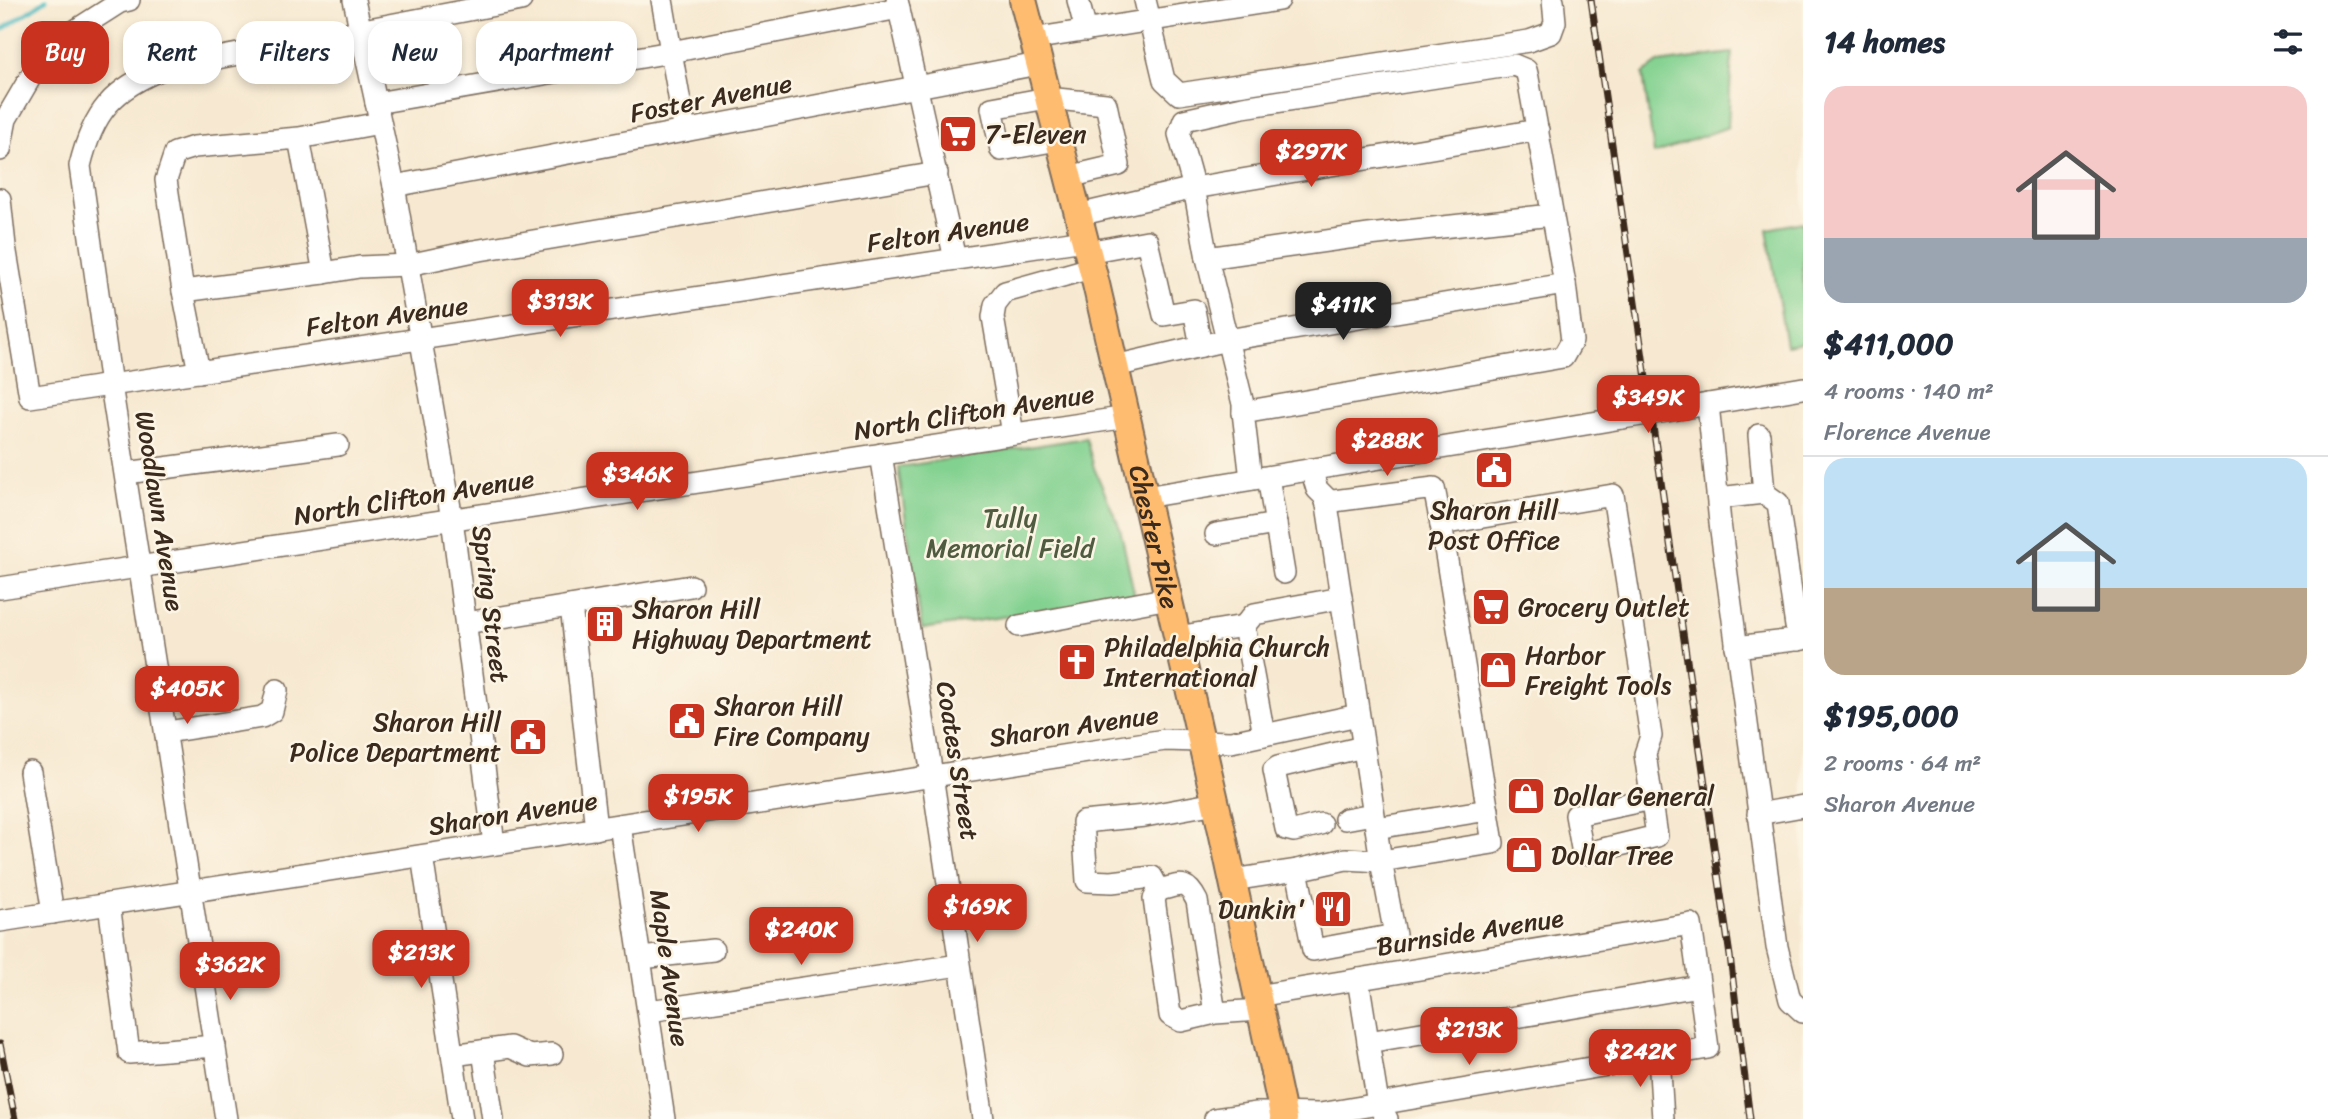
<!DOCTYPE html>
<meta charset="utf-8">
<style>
body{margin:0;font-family:Sriracha,sans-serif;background:#f6f6f7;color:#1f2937;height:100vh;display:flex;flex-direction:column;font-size:26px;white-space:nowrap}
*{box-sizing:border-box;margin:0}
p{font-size:23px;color:#747a83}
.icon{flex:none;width:38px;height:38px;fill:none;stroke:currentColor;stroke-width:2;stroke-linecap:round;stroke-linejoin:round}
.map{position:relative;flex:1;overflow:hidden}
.side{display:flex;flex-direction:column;background:#fff;width:525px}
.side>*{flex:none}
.guide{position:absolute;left:21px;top:21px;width:665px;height:63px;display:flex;gap:14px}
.price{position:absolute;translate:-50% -60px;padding:0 16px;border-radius:14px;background:#c8321e;color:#fff;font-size:23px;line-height:46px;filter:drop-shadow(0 2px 4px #0008)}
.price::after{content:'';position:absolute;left:50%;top:42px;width:21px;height:16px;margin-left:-10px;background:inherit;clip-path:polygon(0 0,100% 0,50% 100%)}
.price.on{background:#222;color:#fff}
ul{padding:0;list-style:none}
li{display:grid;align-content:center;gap:14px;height:371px;padding:0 21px}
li+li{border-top:2px solid #e0e1e3}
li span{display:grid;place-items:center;height:217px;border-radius:21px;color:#555}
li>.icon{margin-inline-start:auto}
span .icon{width:126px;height:126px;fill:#fffc;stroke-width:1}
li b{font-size:30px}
h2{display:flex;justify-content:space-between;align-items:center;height:84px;padding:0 21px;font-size:30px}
.chip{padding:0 24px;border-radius:21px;background:#fff;box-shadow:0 4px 10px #0003;font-size:24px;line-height:63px}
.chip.on{background:#c8321e;color:#fff}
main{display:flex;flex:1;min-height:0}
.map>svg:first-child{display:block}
.green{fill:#82d190;stroke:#5e7e57;stroke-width:2}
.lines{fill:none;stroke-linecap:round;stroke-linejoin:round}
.stream{stroke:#4cbac1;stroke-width:4.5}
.minor-casing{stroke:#7d6d5d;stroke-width:24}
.major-casing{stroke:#7d6d5d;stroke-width:30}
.minor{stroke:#fff;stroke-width:21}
.major{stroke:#febc70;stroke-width:26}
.rail-casing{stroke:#3b2a1e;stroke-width:7}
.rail{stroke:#fcf5e5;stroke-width:4.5;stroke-dasharray:13;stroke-linecap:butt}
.minor-bridge-casing{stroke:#7d6d5d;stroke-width:24;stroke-linecap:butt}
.minor-bridge{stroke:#fff;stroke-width:21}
.labels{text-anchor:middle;stroke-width:5;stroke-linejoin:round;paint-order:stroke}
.street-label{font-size:26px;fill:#3b2a1e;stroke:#fcf5e5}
.poi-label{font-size:26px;fill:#3b2a1e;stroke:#fcf5e5;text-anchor:start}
.park-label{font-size:26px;fill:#505c40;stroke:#fcf5e5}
</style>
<main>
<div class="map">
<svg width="1803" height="1119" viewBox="0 0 1803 1119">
<rect width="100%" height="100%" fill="#fcf5e5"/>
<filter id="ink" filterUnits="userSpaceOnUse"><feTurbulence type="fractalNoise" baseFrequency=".0143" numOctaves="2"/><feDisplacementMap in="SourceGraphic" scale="14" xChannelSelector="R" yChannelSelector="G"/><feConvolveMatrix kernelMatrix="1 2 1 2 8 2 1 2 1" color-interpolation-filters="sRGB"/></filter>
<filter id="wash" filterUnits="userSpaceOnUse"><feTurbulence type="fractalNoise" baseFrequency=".00686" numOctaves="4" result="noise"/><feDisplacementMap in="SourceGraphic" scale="28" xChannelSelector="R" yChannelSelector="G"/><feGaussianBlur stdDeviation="1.57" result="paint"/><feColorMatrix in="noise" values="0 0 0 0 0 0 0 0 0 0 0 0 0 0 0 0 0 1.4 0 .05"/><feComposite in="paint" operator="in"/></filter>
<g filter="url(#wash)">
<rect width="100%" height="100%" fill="#f7e9d1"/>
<!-- green -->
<g class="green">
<polygon points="1732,53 1728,127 1654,154 1643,74 1658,63"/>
<polygon points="1803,222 1803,342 1786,345 1767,229"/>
<polygon points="1086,438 1094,468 1120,528 1135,597 922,629 898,467"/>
</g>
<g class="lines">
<!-- stream -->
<polyline class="stream" points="0,31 46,0"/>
</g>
</g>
<g filter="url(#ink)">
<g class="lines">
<!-- minor casing -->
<g class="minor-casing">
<g id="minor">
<polyline points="354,0 394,186 452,519 494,844"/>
<polyline points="662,0 685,131"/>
<polyline points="897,0 955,259"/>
<polyline points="1078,0 1086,31"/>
<polyline points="1145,0 1164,80 1179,94 1529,41 1551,33 1555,22 1553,0"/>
<polyline points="1032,39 1279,0"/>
<polygon points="1514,65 1526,70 1528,78 1565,284 1572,341 1563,357 1243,412 1243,404 1207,258 1194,188 1179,134 1184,120 1243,107"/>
<polyline points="376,103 671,52 899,8"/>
<polyline points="299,138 194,147 175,153 166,180 183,291 324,273 299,138 380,123"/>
<polyline points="1058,140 1001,150 992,108 1047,98 1106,104 1119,165 1068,177"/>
<polyline points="0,150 6,119 37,66 73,32 120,2 129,0"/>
<polyline points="394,186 1038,64"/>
<polyline points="0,199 5,246 30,397 1084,240"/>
<polyline points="1078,215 1194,188 1538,130"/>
<polyline points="1087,252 1147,241 1164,315 1194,310 1201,346"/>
<polyline points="1207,258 1369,235 1552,215"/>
<polyline points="324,273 359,267 408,265 474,251 937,173"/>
<polyline points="183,291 199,372"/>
<polyline points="1115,366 1227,340 1565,284"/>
<polyline points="1708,404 1720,523 1777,947 1790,1000 1803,1012"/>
<polyline points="1667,411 1803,388"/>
<polyline points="1243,412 1251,479"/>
<polyline points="1013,434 993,317 995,305 1005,292 1091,268"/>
<polyline points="881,454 932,775 983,1119"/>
<polyline points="126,473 338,445"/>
<polyline points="1268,477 1284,573"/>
<polyline points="1764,493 1778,503 1798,640"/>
<polyline points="1145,497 1622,418"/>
<polyline points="1718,498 1764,493 1759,435"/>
<polyline points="1326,502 1434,488 1441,524 1613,495 1651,736 1645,754 1657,836 1583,854 1576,815 1651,799"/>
<polyline points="1216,534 1276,524"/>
<polyline points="0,588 1127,417"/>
<polyline points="571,606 596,829"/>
<polyline points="466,623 691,586"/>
<polyline points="1019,626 1169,598"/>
<polyline points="1244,626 1264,735"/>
<polyline points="1177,637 1244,626 1254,614 1341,598"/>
<polyline points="1736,647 1803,639"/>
<polyline points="167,732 262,717 272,711 277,690"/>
<polyline points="30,772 53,913"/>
<polyline points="1758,814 1803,806"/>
<polyline points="1345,819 1373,814"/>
<polyline points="1321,824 1294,831 1286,829 1274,770 1278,767 1363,747"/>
<polyline points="620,825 664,1119"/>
<polyline points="1376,828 1488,810"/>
<polyline points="422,856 462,1119"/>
<polyline points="1297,870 1313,950 1395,935 1381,861 1326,498 1317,489 1311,469"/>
<polyline points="1233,880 1297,870 1346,859 1381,861 1493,843 1441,524"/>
<polyline points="1159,890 1152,877 1112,882 1087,881 1083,822 1145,816 1216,803"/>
<polyline points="109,904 129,1053 215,1046"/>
<polyline points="0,921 1165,740 1231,742 1358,715"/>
<polyline points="641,958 713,950"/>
<polyline points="1358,979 1378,1104 1387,1119"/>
<polyline points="649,1011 959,965"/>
<path d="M 1215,1013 L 1197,901 C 1186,879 1180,885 1159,890 L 1154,899 L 1170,1015 L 1181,1021 L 1215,1013 L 1260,1010"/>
<polyline points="1368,1042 1699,986"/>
<polyline points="483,1051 493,1119"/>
<polyline points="453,1055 510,1047 530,1056 552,1054"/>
<polyline points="1659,1056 1663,1119"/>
<path d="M 226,1119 L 111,385 L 80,166 C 93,112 113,88 165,68 L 521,0"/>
<polyline points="1215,1119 1257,1113 1320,1114 1708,1048 1691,924 1257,996"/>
</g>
</g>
<!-- major casing -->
<g class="major-casing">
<g id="major">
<path id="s1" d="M 1023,0 L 1096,284 L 1222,831 L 1284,1119"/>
</g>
</g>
<!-- minor -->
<use href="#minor" class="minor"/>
<!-- major -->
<use href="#major" class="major"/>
<!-- rail casing -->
<g class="rail-casing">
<g id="rail">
<polyline points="1591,0 1730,956 1750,1119"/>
<polyline points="0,1044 15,1119"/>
</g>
</g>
<!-- rail -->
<use href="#rail" class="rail"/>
<!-- minor-bridge casing -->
<g class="minor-bridge-casing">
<polyline id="minor-bridge" points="1622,418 1667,411"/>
</g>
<!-- minor-bridge -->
<use href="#minor-bridge" class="minor-bridge"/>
</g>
</g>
<!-- icons -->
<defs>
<g id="supermarket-square" transform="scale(2.0125)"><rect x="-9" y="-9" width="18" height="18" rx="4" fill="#c8321e" stroke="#fcf5e5"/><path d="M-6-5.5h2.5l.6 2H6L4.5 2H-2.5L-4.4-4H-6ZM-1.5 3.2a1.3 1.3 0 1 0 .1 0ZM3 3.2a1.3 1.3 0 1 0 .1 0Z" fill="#fff"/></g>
<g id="civic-square" transform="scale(2.0125)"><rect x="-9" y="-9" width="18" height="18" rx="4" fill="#c8321e" stroke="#fcf5e5"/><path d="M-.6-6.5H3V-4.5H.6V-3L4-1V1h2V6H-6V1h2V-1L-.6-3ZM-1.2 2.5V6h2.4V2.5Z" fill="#fff"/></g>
<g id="building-square" transform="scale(2.0125)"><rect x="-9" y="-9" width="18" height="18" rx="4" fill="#c8321e" stroke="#fcf5e5"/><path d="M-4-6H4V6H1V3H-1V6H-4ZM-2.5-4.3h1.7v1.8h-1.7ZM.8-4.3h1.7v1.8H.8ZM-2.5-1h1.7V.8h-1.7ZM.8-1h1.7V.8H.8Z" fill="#fff"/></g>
<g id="church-square" transform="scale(2.0125)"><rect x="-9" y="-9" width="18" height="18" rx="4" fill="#c8321e" stroke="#fcf5e5"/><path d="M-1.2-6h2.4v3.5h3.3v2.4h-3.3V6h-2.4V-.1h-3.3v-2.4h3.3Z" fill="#fff"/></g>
<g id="shop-square" transform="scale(2.0125)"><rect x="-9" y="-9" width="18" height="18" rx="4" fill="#c8321e" stroke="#fcf5e5"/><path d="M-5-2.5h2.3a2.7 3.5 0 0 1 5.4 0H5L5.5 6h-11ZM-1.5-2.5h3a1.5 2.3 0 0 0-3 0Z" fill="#fff"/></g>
<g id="restaurant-square" transform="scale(2.0125)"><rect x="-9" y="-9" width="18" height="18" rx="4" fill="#c8321e" stroke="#fcf5e5"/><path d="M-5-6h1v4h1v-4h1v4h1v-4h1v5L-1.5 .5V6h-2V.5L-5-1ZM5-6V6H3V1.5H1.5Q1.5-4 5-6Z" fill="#fff"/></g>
</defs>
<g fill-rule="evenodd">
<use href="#supermarket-square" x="958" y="134"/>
<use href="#civic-square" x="1494" y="470"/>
<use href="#supermarket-square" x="1491" y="607"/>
<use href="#building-square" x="605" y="624"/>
<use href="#church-square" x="1077" y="662"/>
<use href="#shop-square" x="1498" y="670"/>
<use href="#civic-square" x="687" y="721"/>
<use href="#civic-square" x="528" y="737"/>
<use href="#shop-square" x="1526" y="796"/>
<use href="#shop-square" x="1524" y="855"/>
<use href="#restaurant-square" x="1333" y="909"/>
</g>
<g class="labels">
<!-- street labels -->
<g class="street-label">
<text transform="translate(711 98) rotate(-11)" y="9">Foster Avenue</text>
<text transform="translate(948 232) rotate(-8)" y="9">Felton Avenue</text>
<text transform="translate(387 316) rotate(-8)" y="9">Felton Avenue</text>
<text transform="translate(974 412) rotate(-9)" y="9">North Clifton Avenue</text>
<text transform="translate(414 497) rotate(-9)" y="9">North Clifton Avenue</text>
<text transform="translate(160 511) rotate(81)" y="9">Woodlawn Avenue</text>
<text dy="9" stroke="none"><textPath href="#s1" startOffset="553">Chester Pike</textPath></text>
<text transform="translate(491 604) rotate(83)" y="9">Spring Street</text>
<text transform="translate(1074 726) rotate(-8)" y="9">Sharon Avenue</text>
<text transform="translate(958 761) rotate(81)" y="9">Coates Street</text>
<text transform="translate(513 813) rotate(-9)" y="9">Sharon Avenue</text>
<text transform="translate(1470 932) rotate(-9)" y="9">Burnside Avenue</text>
<text transform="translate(670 968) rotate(82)" y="9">Maple Avenue</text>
</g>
<!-- poi labels -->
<g class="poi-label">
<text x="985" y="143">7-Eleven</text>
<text x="1494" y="519" text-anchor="middle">Sharon Hill<tspan x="1494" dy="30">Post Office</tspan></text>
<text x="1518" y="616">Grocery Outlet</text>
<text x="632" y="618">Sharon Hill<tspan x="632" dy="30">Highway Department</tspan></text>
<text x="1104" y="656">Philadelphia Church<tspan x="1104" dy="30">International</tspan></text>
<text x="1525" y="664">Harbor<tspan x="1525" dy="30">Freight Tools</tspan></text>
<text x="714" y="715">Sharon Hill<tspan x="714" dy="30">Fire Company</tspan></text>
<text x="501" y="731" text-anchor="end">Sharon Hill<tspan x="501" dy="30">Police Department</tspan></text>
<text x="1553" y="805">Dollar General</text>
<text x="1551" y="864">Dollar Tree</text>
<text x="1306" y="918" text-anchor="end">Dunkin'</text>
</g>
<!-- park labels -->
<g class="park-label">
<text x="1010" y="527">Tully<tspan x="1010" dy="30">Memorial Field</tspan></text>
</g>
</g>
</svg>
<b class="price" style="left:1311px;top:189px">$297K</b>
<b class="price" style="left:560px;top:339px">$313K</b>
<b class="price on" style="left:1343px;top:342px">$411K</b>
<b class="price" style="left:1648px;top:435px">$349K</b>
<b class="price" style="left:1387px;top:478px">$288K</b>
<b class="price" style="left:637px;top:512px">$346K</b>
<b class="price" style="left:187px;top:726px">$405K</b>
<b class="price" style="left:698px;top:834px">$195K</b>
<b class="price" style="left:977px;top:944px">$169K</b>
<b class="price" style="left:801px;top:967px">$240K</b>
<b class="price" style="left:421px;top:990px">$213K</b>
<b class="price" style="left:230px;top:1002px">$362K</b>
<b class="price" style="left:1469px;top:1067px">$213K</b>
<b class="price" style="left:1640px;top:1089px">$242K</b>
<div class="guide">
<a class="chip on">Buy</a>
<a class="chip">Rent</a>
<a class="chip">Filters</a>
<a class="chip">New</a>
<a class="chip">Apartment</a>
</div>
</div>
<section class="side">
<h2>14 homes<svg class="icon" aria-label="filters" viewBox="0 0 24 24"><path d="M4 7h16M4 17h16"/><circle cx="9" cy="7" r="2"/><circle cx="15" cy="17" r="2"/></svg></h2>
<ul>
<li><span style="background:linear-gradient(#f6c9c9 70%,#9aa5b1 0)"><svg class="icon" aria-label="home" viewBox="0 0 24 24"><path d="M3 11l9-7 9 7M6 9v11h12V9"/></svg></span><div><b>$411,000</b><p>4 rooms · 140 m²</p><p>Florence Avenue</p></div></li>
<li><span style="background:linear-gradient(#bfe0f5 60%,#b9a48a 0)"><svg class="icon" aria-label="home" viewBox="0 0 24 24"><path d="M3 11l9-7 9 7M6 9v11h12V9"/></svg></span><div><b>$195,000</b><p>2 rooms · 64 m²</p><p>Sharon Avenue</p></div></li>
</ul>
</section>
</main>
